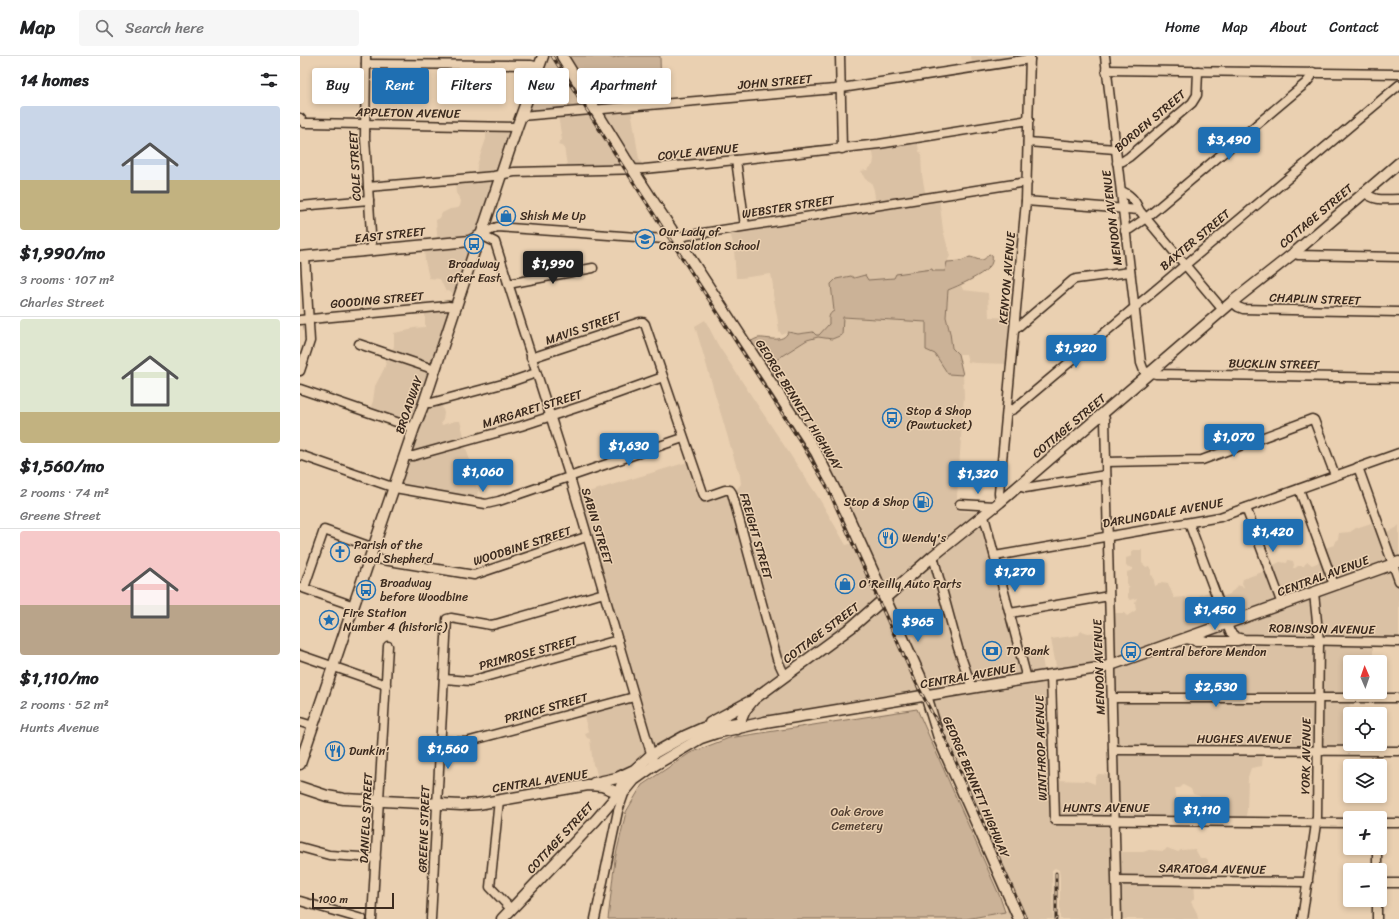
<!DOCTYPE html>
<meta charset="utf-8">
<style>
body{margin:0;font-family:Sriracha,sans-serif;background:#f6f6f6;color:#202124;height:100vh;display:flex;flex-direction:column;font-size:15px;white-space:nowrap}
*{box-sizing:border-box;margin:0}
p{font-size:13px;color:#757577}
.icon{flex:none;width:22px;height:22px;fill:none;stroke:currentColor;stroke-width:2;stroke-linecap:round;stroke-linejoin:round}
.map{position:relative;flex:1;overflow:hidden}
.side{display:flex;flex-direction:column;background:#fff;width:300px}
.side>*{flex:none}
.hud{position:absolute;left:12px;top:12px;width:380px;height:36px;display:flex;gap:8px}
.needle{width:26px;rotate:358deg}
.tools{position:absolute;left:1043px;top:599px;display:grid;gap:8px}
.tools a{display:grid;place-items:center;width:44px;height:44px;border-radius:4px;background:#fff;box-shadow:0 2px 6px #0003;font-size:20px}
.scale{position:absolute;left:12px;bottom:10px;width:82px;box-sizing:border-box;padding-left:4px;border:2px solid #3b2a1e;border-top:0;font-size:11px;line-height:14px;white-space:nowrap;color:#3b2a1e;-webkit-text-stroke:3px #ead0b1;paint-order:stroke}
.price{position:absolute;translate:-50% -34px;padding:0 9px;border-radius:4px;background:#1f6fb2;color:#fff;font-size:13px;line-height:26px;filter:drop-shadow(0 1px 2px #0008)}
.price::after{content:'';position:absolute;left:50%;top:24px;width:12px;height:9px;margin-left:-6px;background:inherit;clip-path:polygon(0 0,100% 0,50% 100%)}
.price.selected{background:#222;color:#fff}
ul{padding:0;list-style:none}
li{display:grid;align-content:center;gap:8px;height:212px;padding:0 20px}
li+li{border-top:1px solid #e0e0e0}
li span{display:grid;place-items:center;height:124px;border-radius:4px;color:#555}
li>.icon{margin-inline-start:auto}
span .icon{width:72px;height:72px;fill:#fffc;stroke-width:1}
li b{font-size:17px}
h2{display:flex;justify-content:space-between;align-items:center;height:48px;padding:0 20px;font-size:17px}
.chip{padding:0 14px;border-radius:4px;background:#fff;box-shadow:0 2px 6px #0003;font-size:14px;line-height:36px}
.chip.selected{background:#1f6fb2;color:#fff}
header{display:flex;align-items:center;gap:24px;box-sizing:border-box;height:56px;padding:0 20px;background:#fff;border-bottom:1px solid #e0e0e0}
header strong{font-size:19px}
nav{display:flex;gap:22px;margin-inline-start:auto;font-size:14px}
.search{width:280px;height:36px;background:#f6f6f6;display:flex;align-items:center;gap:10px;box-sizing:border-box;padding:0 14px;border-radius:4px;color:#757577;font-size:15px}
main{display:flex;flex:1;min-height:0}
.map>svg:first-child{display:block}
.built{fill:#dac1a4;fill-rule:evenodd}
.green{fill:#cbb297;stroke:#836e5a}
.lines{fill:none;stroke-linecap:round;stroke-linejoin:round}
.minor-casing{stroke:#3b2a1e;stroke-width:11}
.major-casing{stroke:#3b2a1e;stroke-width:13}
.minor{stroke:#ead0b1;stroke-width:8}
.major{stroke:#ead0b1;stroke-width:10}
.rail-casing{stroke:#3b2a1e;stroke-width:3}
.rail{stroke:#ead0b1;stroke-width:1.5;stroke-dasharray:4.5;stroke-linecap:butt}
.labels{text-anchor:middle;stroke-width:3;stroke-linejoin:round;paint-order:stroke}
.street-label{font-size:12px;fill:#3b2a1e;stroke:#ead0b1}
.poi-label{font-size:12px;fill:#3b2a1e;stroke:#ead0b1;text-anchor:start}
.park-label{font-size:12px;fill:#513e30;stroke:#ead0b1}
</style>
<header>
<strong>Map</strong>
<div class="search"><svg class="icon" aria-label="search" viewBox="0 0 24 24"><circle cx="10" cy="10" r="6"/><path d="M15 15l6 6"/></svg>Search here</div>
<nav><a>Home</a><a>Map</a><a>About</a><a>Contact</a></nav>
</header>
<main>
<section class="side">
<h2>14 homes<svg class="icon" aria-label="filters" viewBox="0 0 24 24"><path d="M4 7h16M4 17h16"/><circle cx="9" cy="7" r="2"/><circle cx="15" cy="17" r="2"/></svg></h2>
<ul>
<li><span style="background:linear-gradient(#c9d6e8 60%,#c2b280 0)"><svg class="icon" aria-label="home" viewBox="0 0 24 24"><path d="M3 11l9-7 9 7M6 9v11h12V9"/></svg></span><div><b>$1,990/mo</b><p>3 rooms · 107 m²</p><p>Charles Street</p></div></li>
<li><span style="background:linear-gradient(#dfe7d0 75%,#c2b280 0)"><svg class="icon" aria-label="home" viewBox="0 0 24 24"><path d="M3 11l9-7 9 7M6 9v11h12V9"/></svg></span><div><b>$1,560/mo</b><p>2 rooms · 74 m²</p><p>Greene Street</p></div></li>
<li><span style="background:linear-gradient(#f6c9c9 60%,#b9a48a 0)"><svg class="icon" aria-label="home" viewBox="0 0 24 24"><path d="M3 11l9-7 9 7M6 9v11h12V9"/></svg></span><div><b>$1,110/mo</b><p>2 rooms · 52 m²</p><p>Hunts Avenue</p></div></li>
</ul>
</section>
<div class="map">
<svg width="1099" height="863" viewBox="0 0 1099 863">
<rect width="100%" height="100%" fill="#ead0b1"/>
<filter id="ink" filterUnits="userSpaceOnUse"><feTurbulence type="fractalNoise" baseFrequency=".025" numOctaves="2"/><feDisplacementMap in="SourceGraphic" scale="8" xChannelSelector="R" yChannelSelector="G"/><feConvolveMatrix kernelMatrix="1 2 1 2 8 2 1 2 1" color-interpolation-filters="sRGB"/></filter>
<g filter="url(#ink)">
<!-- built -->
<g class="built">
<polygon points="243,0 257,0 331,53 339,103 345,113 268,116 264,91 258,89 259,86 262,84 258,59 223,62"/>
<polygon points="671,0 730,0 673,14"/>
<polygon points="186,72 216,72 161,240 148,235 146,236 140,223 129,222 125,205 124,192 138,189 136,164 140,162 142,157 150,153 158,152 160,150 161,145 156,137 155,126 176,122 177,109 186,83"/>
<polygon points="617,83 619,95 621,98 622,119 626,141 639,141 643,174 650,200 647,206 645,215 633,215 572,225 568,224 564,220 560,220 531,228 534,255 531,257 529,260 529,268 524,275 519,279 516,279 513,276 498,278 488,276 482,279 479,275 477,259 473,239 473,230 471,218 441,222 436,222 434,193 431,190 433,187 429,174 576,150 574,134 571,126 565,123 561,115 567,114 573,109 574,103 572,91"/>
<polygon points="661,229 663,234 688,237 689,261 715,262 710,308 676,307 668,306 666,298 658,298 652,292 650,277 646,261 648,234"/>
<polygon points="157,252 124,346 141,347 144,357 143,364 141,367 142,369 155,365 160,365 166,387 165,389 170,405 170,410 166,411 164,409 160,411 159,422 165,422 166,426 168,428 171,426 175,427 178,435 176,447 96,434 115,374 69,356 73,345 75,330 84,313 88,300 91,298 94,290 94,277 110,274 113,272 125,271 125,255"/>
<path d="M 542,261 L 626,266 L 626,282 L 648,318 L 663,319 L 664,340 L 656,455 L 688,456 L 684,461 L 723,598 L 743,593 L 742,601 L 744,614 L 756,610 L 751,583 L 779,579 L 780,576 L 782,575 L 788,577 L 809,575 L 810,557 L 824,557 L 827,560 L 836,554 L 835,546 L 837,542 L 831,544 L 828,542 L 828,533 L 830,531 L 827,529 L 827,516 L 833,514 L 833,512 L 826,510 L 826,502 L 832,500 L 831,496 L 834,494 L 842,494 L 842,507 L 846,511 L 849,510 L 851,512 L 851,519 L 853,520 L 855,530 L 862,526 L 868,527 L 874,542 L 885,541 L 891,547 L 898,543 L 900,539 L 914,534 L 919,542 L 930,538 L 931,536 L 934,534 L 937,529 L 944,531 L 942,527 L 943,523 L 968,514 L 969,511 L 980,506 L 987,507 L 988,504 L 993,505 L 994,509 L 993,512 L 995,512 L 998,510 L 1004,510 L 1005,508 L 1008,506 L 1012,509 L 1024,504 L 1022,493 L 1034,489 L 1035,485 L 1038,483 L 1039,477 L 1050,476 L 1056,472 L 1077,465 L 1083,477 L 1096,472 L 1099,469 L 1099,588 L 1073,587 L 1073,606 L 1050,606 L 1050,636 L 1079,636 L 1078,642 L 1051,643 L 1048,659 L 1050,661 L 1050,671 L 1047,672 L 1043,670 L 1044,673 L 1049,674 L 1051,694 L 963,696 L 962,710 L 951,712 L 948,721 L 947,754 L 945,765 L 899,766 L 898,748 L 900,740 L 893,738 L 891,733 L 883,729 L 880,732 L 875,732 L 877,746 L 876,765 L 816,765 L 817,796 L 843,796 L 849,794 L 864,795 L 867,792 L 878,796 L 881,794 L 895,793 L 900,802 L 906,802 L 908,804 L 907,826 L 894,826 L 895,841 L 891,846 L 897,857 L 898,863 L 760,863 L 760,822 L 759,814 L 755,812 L 752,814 L 753,863 L 678,863 L 713,852 L 625,644 L 475,666 L 403,682 L 333,729 L 327,741 L 318,740 L 299,727 L 295,711 L 293,709 L 290,683 L 287,682 L 285,678 L 288,675 L 283,657 L 335,643 L 275,440 L 391,405 L 405,440 L 436,436 L 436,434 L 441,428 L 440,419 L 436,409 L 395,270 L 405,264 L 418,289 L 520,444 L 546,489 L 558,486 L 547,456 L 469,325 L 471,309 L 480,301 L 508,284 L 518,281 L 532,283 L 541,279 ZM 811,612 L 814,719 L 798,718 L 795,723 L 795,728 L 787,725 L 754,724 L 755,621 Z"/>
</g>
<!-- green -->
<g class="green">
<polygon points="257,0 308,0 312,2 320,0 360,0 361,43 356,43 356,50 301,56"/>
<path d="M 689,198 L 692,199 C 693,204 692,208 689,211 C 681,220 658,230 648,234 L 646,261 L 650,277 L 652,292 L 658,298 L 663,319 L 648,318 L 635,298 L 626,294 L 626,266 L 543,261 L 542,279 L 532,283 L 518,281 L 507,284 L 480,301 L 471,309 L 474,318 L 469,325 L 446,288 C 449,287 454,283 458,282 C 467,281 483,288 488,276 L 498,278 L 513,276 L 516,279 L 519,279 L 529,268 C 529,262 528,258 534,255 L 531,228 L 536,223 L 551,220 L 554,222 L 565,219 L 568,224 L 594,222 L 596,218 L 632,213 L 633,215 L 645,215 L 647,206 L 661,205 L 670,201 C 679,203 682,208 689,198 Z"/>
<polygon points="617,653 700,841 705,856 666,863 308,863 315,803 326,756 342,729 390,697 429,682"/>
</g>
<g class="lines">
<!-- minor casing -->
<g class="minor-casing">
<g id="minor">
<polyline points="66,0 65,82 72,194"/>
<polyline points="540,0 542,93"/>
<polyline points="805,0 841,307 844,315 856,318 1099,322"/>
<polyline points="66,8 231,9 239,11"/>
<polyline points="806,14 1099,18"/>
<polyline points="221,60 535,33 730,3"/>
<polyline points="0,62 4,67 10,67 217,71"/>
<polyline points="728,86 815,93"/>
<polyline points="436,104 445,170"/>
<polyline points="817,107 823,105 829,101 892,47 897,39 898,15"/>
<polyline points="68,131 194,120 214,116 344,113 436,104 579,88 729,64"/>
<path d="M 821,135 C 830,138 836,146 839,154 L 923,254"/>
<path d="M 1064,136 C 1075,146 1086,143 1099,143"/>
<polyline points="726,145 839,154"/>
<polyline points="0,150 69,144"/>
<polyline points="825,175 830,173 846,162 1006,27 1011,21 1013,16"/>
<polyline points="181,179 195,186 201,205 272,428 353,704"/>
<polyline points="181,179 197,171 365,183 727,126"/>
<polyline points="994,197 998,199 1099,201"/>
<polyline points="208,228 293,212"/>
<polyline points="932,246 938,251 943,253 1099,256"/>
<polyline points="0,264 148,250 157,251"/>
<polyline points="715,272 719,270 773,224 776,223 830,216"/>
<polyline points="59,288 127,311 135,315"/>
<polyline points="231,302 340,266 343,266 345,268 403,437 405,441 425,434 430,434 432,437 477,603 485,620"/>
<polyline points="0,315 10,285 5,201"/>
<polyline points="0,333 114,372"/>
<polyline points="124,347 131,347 210,326 236,317"/>
<polyline points="707,356 714,353 1099,29"/>
<polyline points="803,358 805,363 817,863"/>
<polyline points="0,399 95,432 186,448 199,445 383,382"/>
<polyline points="106,400 113,400 221,370 288,348 363,321"/>
<polyline points="806,406 902,404 1012,363 1014,364 1035,419"/>
<polyline points="1058,411 1099,525"/>
<polyline points="718,430 725,432 806,419"/>
<polyline points="999,433 1034,529"/>
<polyline points="700,446 699,437 726,145 730,0"/>
<polyline points="660,448 695,450"/>
<polyline points="946,452 982,548"/>
<polyline points="683,460 685,464 727,623"/>
<polyline points="889,467 930,576 936,581 944,583 1099,586"/>
<polyline points="633,500 658,592 672,632"/>
<polyline points="695,500 920,461 1099,397"/>
<polyline points="71,502 174,519 286,481"/>
<polyline points="0,531 54,550"/>
<polyline points="4,532 24,474 74,492"/>
<polyline points="710,557 809,540"/>
<polyline points="886,583 896,585 937,585 942,584"/>
<polyline points="0,599 86,629"/>
<polyline points="751,619 755,764 1050,767"/>
<polyline points="144,623 170,625 318,584"/>
<polyline points="812,642 1099,642"/>
<polyline points="0,666 13,670"/>
<polyline points="140,685 166,686 334,641"/>
<polyline points="813,694 1099,695"/>
<polyline points="199,744 190,831 211,853"/>
<polyline points="1080,767 1099,767"/>
<polyline points="0,791 29,799 76,802"/>
<polyline points="1077,792 1077,814"/>
<polyline points="817,824 1008,826"/>
<polyline points="1080,827 1099,827"/>
<polyline points="0,845 62,863"/>
<polyline points="72,863 88,590"/>
<polyline points="131,863 147,563 151,562 191,569 196,568 304,537"/>
<polyline points="295,863 318,755 325,735"/>
<polyline points="1002,863 1017,761 1019,585 1014,537"/>
<polyline points="1077,863 1077,844"/>
</g>
</g>
<!-- major casing -->
<g class="major-casing">
<g id="major">
<polyline points="262,0 325,102 516,396 548,460 620,620 640,685 719,863"/>
<polyline points="0,201 170,185 181,179"/>
<polyline points="410,667 449,646"/>
<polyline points="437,673 445,654 454,643 553,570 633,500 700,446 932,246 994,197 1099,107"/>
<polyline points="0,708 114,372 124,347 174,196 181,179 217,71 243,0"/>
<polyline points="294,727 317,722 332,715"/>
<polyline points="0,731 27,740 44,743 161,749 178,748 288,729 302,730 319,737 325,735 334,724 355,709 401,682 416,677 465,666 713,625 805,611 1099,506"/>
<polyline points="202,863 296,764 319,737 321,730 333,715 351,699 385,680 403,672 437,667"/>
</g>
</g>
<!-- minor -->
<use href="#minor" class="minor"/>
<!-- major -->
<use href="#major" class="major"/>
<!-- rail casing -->
<g class="rail-casing">
<g id="rail">
<polyline points="252,0 503,390 527,431 615,625 645,681 726,863"/>
<polyline points="756,817 756,863"/>
</g>
</g>
<!-- rail -->
<use href="#rail" class="rail"/>
</g>
</g>
<!-- icons -->
<defs>
<g id="shop-ring" transform="scale(1)"><circle r="9.5" fill="#ead0b1" stroke="#1f6fb2" stroke-width="1.5"/><path d="M-5-2.5h2.3a2.7 3.5 0 0 1 5.4 0H5L5.5 6h-11ZM-1.5-2.5h3a1.5 2.3 0 0 0-3 0Z" fill="#1f6fb2"/></g>
<g id="school-ring" transform="scale(1)"><circle r="9.5" fill="#ead0b1" stroke="#1f6fb2" stroke-width="1.5"/><path d="M0-5L7-2L0 1L-7-2ZM-4 1L0 2.5L4 1V4Q0 6-4 4Z" fill="#1f6fb2"/></g>
<g id="bus-ring" transform="scale(1)"><circle r="9.5" fill="#ead0b1" stroke="#1f6fb2" stroke-width="1.5"/><path d="M-5-6H5V4H4V6H2V4H-2V6H-4V4H-5ZM-3.5-4V0h7V-4ZM-3.5 1.2v1.5H-2V1.2ZM2 1.2v1.5H3.5V1.2Z" fill="#1f6fb2"/></g>
<g id="fuel-ring" transform="scale(1)"><circle r="9.5" fill="#ead0b1" stroke="#1f6fb2" stroke-width="1.5"/><path d="M-5.5-6h7V0h2V4h1.3V-2.5L3-4.5l.8-.8L6-3V5H2.5V1h-1V6h-7ZM-4.2-4.7v3.2H.2V-4.7Z" fill="#1f6fb2"/></g>
<g id="restaurant-ring" transform="scale(1)"><circle r="9.5" fill="#ead0b1" stroke="#1f6fb2" stroke-width="1.5"/><path d="M-5-6h1v4h1v-4h1v4h1v-4h1v5L-1.5 .5V6h-2V.5L-5-1ZM5-6V6H3V1.5H1.5Q1.5-4 5-6Z" fill="#1f6fb2"/></g>
<g id="church-ring" transform="scale(1)"><circle r="9.5" fill="#ead0b1" stroke="#1f6fb2" stroke-width="1.5"/><path d="M-1.2-6h2.4v3.5h3.3v2.4h-3.3V6h-2.4V-.1h-3.3v-2.4h3.3Z" fill="#1f6fb2"/></g>
<g id="sight-ring" transform="scale(1)"><circle r="9.5" fill="#ead0b1" stroke="#1f6fb2" stroke-width="1.5"/><path d="M0-6L1.8-2.2L6-1.7L2.9 1.2L3.7 5.4L0 3.3L-3.7 5.4L-2.9 1.2L-6-1.7L-1.8-2.2Z" fill="#1f6fb2"/></g>
<g id="bank-ring" transform="scale(1)"><circle r="9.5" fill="#ead0b1" stroke="#1f6fb2" stroke-width="1.5"/><path d="M-6-4H6V4H-6ZM0-2.3a2.3 2.3 0 1 0 0 4.6a2.3 2.3 0 1 0 0-4.6Z" fill="#1f6fb2"/></g>
</defs>
<g fill-rule="evenodd">
<use href="#shop-ring" x="206" y="160"/>
<use href="#school-ring" x="345" y="183"/>
<use href="#bus-ring" x="174" y="188"/>
<use href="#bus-ring" x="592" y="362"/>
<use href="#fuel-ring" x="623" y="446"/>
<use href="#restaurant-ring" x="588" y="482"/>
<use href="#church-ring" x="40" y="496"/>
<use href="#shop-ring" x="545" y="528"/>
<use href="#bus-ring" x="66" y="534"/>
<use href="#sight-ring" x="29" y="564"/>
<use href="#bank-ring" x="692" y="595"/>
<use href="#bus-ring" x="831" y="596"/>
<use href="#restaurant-ring" x="35" y="695"/>
</g>
<g class="labels">
<!-- street labels -->
<g class="street-label">
<text transform="translate(475 26) rotate(-5)" y="4">JOHN STREET</text>
<text transform="translate(108 57) rotate(1)" y="4">APPLETON AVENUE</text>
<text transform="translate(850 65) rotate(-40)" y="4">BORDEN STREET</text>
<text transform="translate(398 96) rotate(-6)" y="4">COYLE AVENUE</text>
<text transform="translate(55 110) rotate(-93)" y="4">COLE STREET</text>
<text transform="translate(488 151) rotate(-9)" y="4">WEBSTER STREET</text>
<text transform="translate(1016 160) rotate(-40)" y="4">COTTAGE STREET</text>
<text transform="translate(812 162) rotate(-97)" y="4">MENDON AVENUE</text>
<text transform="translate(90 179) rotate(-6)" y="4">EAST STREET</text>
<text transform="translate(895 184) rotate(-40)" y="4">BAXTER STREET</text>
<text transform="translate(707 222) rotate(-85)" y="4">KENYON AVENUE</text>
<text transform="translate(1015 243) rotate(2)" y="4">CHAPLIN STREET</text>
<text transform="translate(77 244) rotate(-5)" y="4">GOODING STREET</text>
<text transform="translate(283 272) rotate(-19)" y="4">MAVIS STREET</text>
<text transform="translate(974 308) rotate(1)" y="4">BUCKLIN STREET</text>
<text transform="translate(109 349) rotate(-71)" y="4">BROADWAY</text>
<text transform="translate(499 349) rotate(58)" y="4">GEORGE BENNETT HIGHWAY</text>
<text transform="translate(232 353) rotate(-17)" y="4">MARGARET STREET</text>
<text transform="translate(769 370) rotate(-40)" y="4">COTTAGE STREET</text>
<text transform="translate(863 457) rotate(-10)" y="4">DARLINGDALE AVENUE</text>
<text transform="translate(297 470) rotate(73)" y="4">SABIN STREET</text>
<text transform="translate(456 480) rotate(74)" y="4">FREIGHT STREET</text>
<text transform="translate(222 490) rotate(-18)" y="4">WOODBINE STREET</text>
<text transform="translate(1023 520) rotate(-20)" y="4">CENTRAL AVENUE</text>
<text transform="translate(1022 573) rotate(1)" y="4">ROBINSON AVENUE</text>
<text transform="translate(521 577) rotate(-37)" y="4">COTTAGE STREET</text>
<text transform="translate(228 597) rotate(-15)" y="4">PRIMROSE STREET</text>
<text transform="translate(799 611) rotate(-92)" y="4">MENDON AVENUE</text>
<text transform="translate(668 620) rotate(-10)" y="4">CENTRAL AVENUE</text>
<text transform="translate(246 652) rotate(-15)" y="4">PRINCE STREET</text>
<text x="944" y="687">HUGHES AVENUE</text>
<text transform="translate(741 692) rotate(-92)" y="4">WINTHROP AVENUE</text>
<text transform="translate(1006 700) rotate(-89)" y="4">YORK AVENUE</text>
<text transform="translate(240 725) rotate(-9)" y="4">CENTRAL AVENUE</text>
<text transform="translate(676 731) rotate(67)" y="4">GEORGE BENNETT HIGHWAY</text>
<text x="806" y="756">HUNTS AVENUE</text>
<text transform="translate(66 762) rotate(-87)" y="4">DANIELS STREET</text>
<text transform="translate(124 773) rotate(-88)" y="4">GREENE STREET</text>
<text transform="translate(260 782) rotate(-47)" y="4">COTTAGE STREET</text>
<text transform="translate(912 813) rotate(1)" y="4">SARATOGA AVENUE</text>
</g>
<!-- poi labels -->
<g class="poi-label">
<text x="220" y="164">Shish Me Up</text>
<text x="359" y="180">Our Lady of<tspan x="359" dy="14">Consolation School</tspan></text>
<text x="174" y="212" text-anchor="middle">Broadway<tspan x="174" dy="14">after East</tspan></text>
<text x="606" y="359">Stop &amp; Shop<tspan x="606" dy="14">(Pawtucket)</tspan></text>
<text x="609" y="450" text-anchor="end">Stop &amp; Shop</text>
<text x="602" y="486">Wendy's</text>
<text x="54" y="493">Parish of the<tspan x="54" dy="14">Good Shepherd</tspan></text>
<text x="80" y="531">Broadway<tspan x="80" dy="14">before Woodbine</tspan></text>
<text x="559" y="532">O'Reilly Auto Parts</text>
<text x="43" y="561">Fire Station<tspan x="43" dy="14">Number 4 (historic)</tspan></text>
<text x="706" y="599">TD Bank</text>
<text x="845" y="600">Central before Mendon</text>
<text x="49" y="699">Dunkin'</text>
</g>
<!-- park labels -->
<g class="park-label">
<text x="557" y="760">Oak Grove<tspan x="557" dy="14">Cemetery</tspan></text>
</g>
</g>
</svg>
<div class="tools">
<a><svg class="needle" viewBox="-14 -14 28 28"><path d="M0-13l5 13h-10z" fill="#e53935"/><path d="M0 13l5-13h-10z" fill="#757577"/></svg></a>
<a><svg class="icon" aria-label="locate" viewBox="0 0 24 24"><circle cx="12" cy="12" r="6"/><path d="M12 2v4M12 18v4M2 12h4M18 12h4"/></svg></a>
<a><svg class="icon" aria-label="layers" viewBox="0 0 24 24"><path d="M12 4l9 5-9 5-9-5zM3 14l9 5 9-5"/></svg></a>
<a>+</a>
<a>−</a>
</div>
<div class="scale">100 m</div>
<b class="price" style="left:929px;top:105px">$3,490</b>
<b class="price selected" style="left:253px;top:229px">$1,990</b>
<b class="price" style="left:776px;top:313px">$1,920</b>
<b class="price" style="left:934px;top:402px">$1,070</b>
<b class="price" style="left:329px;top:411px">$1,630</b>
<b class="price" style="left:183px;top:437px">$1,060</b>
<b class="price" style="left:678px;top:439px">$1,320</b>
<b class="price" style="left:973px;top:497px">$1,420</b>
<b class="price" style="left:715px;top:537px">$1,270</b>
<b class="price" style="left:915px;top:575px">$1,450</b>
<b class="price" style="left:618px;top:587px">$965</b>
<b class="price" style="left:916px;top:652px">$2,530</b>
<b class="price" style="left:148px;top:714px">$1,560</b>
<b class="price" style="left:902px;top:775px">$1,110</b>
<div class="hud">
<a class="chip">Buy</a>
<a class="chip selected">Rent</a>
<a class="chip">Filters</a>
<a class="chip">New</a>
<a class="chip">Apartment</a>
</div>
</div>
</main>
